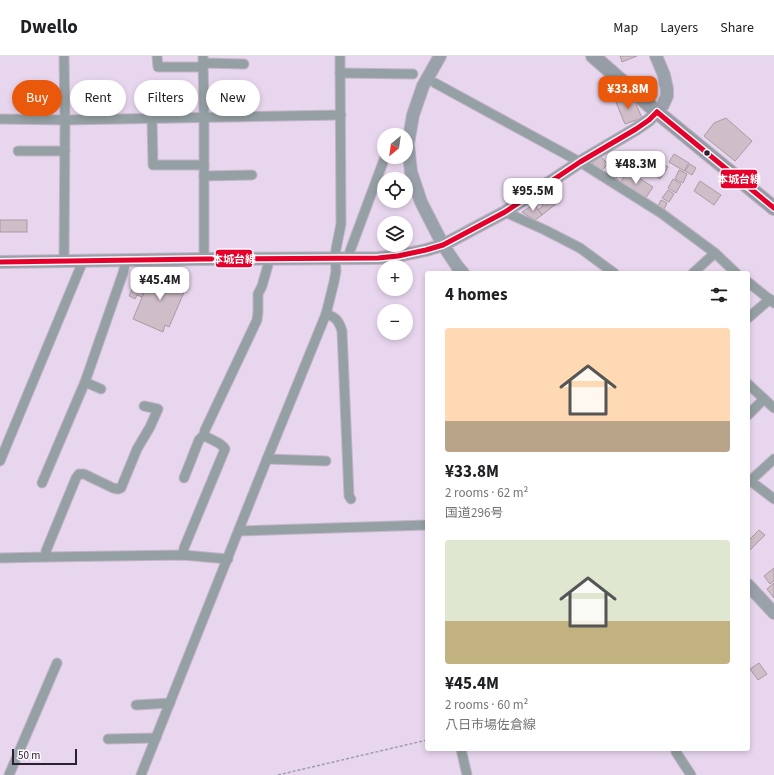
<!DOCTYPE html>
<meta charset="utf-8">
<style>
body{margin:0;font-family:"Source Sans 3","Noto Sans JP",sans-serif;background:#f2f2f2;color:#202124;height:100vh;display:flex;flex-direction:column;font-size:15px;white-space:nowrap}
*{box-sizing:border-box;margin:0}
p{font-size:13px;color:#757577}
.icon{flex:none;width:22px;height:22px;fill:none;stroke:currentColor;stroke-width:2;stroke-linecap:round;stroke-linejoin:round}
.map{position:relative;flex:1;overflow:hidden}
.panel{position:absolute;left:425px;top:215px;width:325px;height:480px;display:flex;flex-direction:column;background:#fff;border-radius:4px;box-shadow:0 2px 6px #0003}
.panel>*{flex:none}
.guide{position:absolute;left:12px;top:24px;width:353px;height:36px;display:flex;gap:8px}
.needle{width:26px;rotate:209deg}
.tools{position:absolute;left:377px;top:72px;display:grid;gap:8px}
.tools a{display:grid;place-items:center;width:36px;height:36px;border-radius:50%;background:#fff;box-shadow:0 2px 6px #0003;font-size:20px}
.scale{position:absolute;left:12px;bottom:10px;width:65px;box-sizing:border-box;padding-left:4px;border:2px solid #2c2030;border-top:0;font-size:11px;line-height:14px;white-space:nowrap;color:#2c2030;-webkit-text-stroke:3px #fdf9fe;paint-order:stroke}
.price{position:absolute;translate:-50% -34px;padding:0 9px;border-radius:8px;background:#fff;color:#222;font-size:13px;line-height:26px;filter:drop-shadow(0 1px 2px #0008)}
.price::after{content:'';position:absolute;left:50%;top:24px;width:12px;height:9px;margin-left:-6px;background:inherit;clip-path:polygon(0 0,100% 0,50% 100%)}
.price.on{background:#ea580c;color:#fff}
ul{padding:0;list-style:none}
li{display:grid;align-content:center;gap:8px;height:212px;padding:0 20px}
li span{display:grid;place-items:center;height:124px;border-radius:4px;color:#555}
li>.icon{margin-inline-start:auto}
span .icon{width:72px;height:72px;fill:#fffc;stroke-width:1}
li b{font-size:17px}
h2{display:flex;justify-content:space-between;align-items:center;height:48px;padding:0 20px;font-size:17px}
.chip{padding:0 14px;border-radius:18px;background:#fff;box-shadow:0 2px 6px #0003;font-size:14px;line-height:36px}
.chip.on{background:#ea580c;color:#fff}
header{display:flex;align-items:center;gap:24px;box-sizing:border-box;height:56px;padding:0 20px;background:#fff;border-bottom:1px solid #e0e0e0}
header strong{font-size:19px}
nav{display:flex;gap:22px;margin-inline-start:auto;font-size:14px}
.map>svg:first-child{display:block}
.building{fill:#cfbdc8;stroke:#ab99a4}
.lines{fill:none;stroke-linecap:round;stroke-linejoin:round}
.minor-casing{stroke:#c2b4c6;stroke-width:11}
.major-casing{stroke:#c2b4c6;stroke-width:14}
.highway-casing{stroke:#c2b4c6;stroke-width:16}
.path{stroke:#9b9fa6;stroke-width:1.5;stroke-dasharray:3 2;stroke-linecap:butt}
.minor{stroke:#95a0a4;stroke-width:9}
.major{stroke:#99a1aa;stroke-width:12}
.highway{stroke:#969da7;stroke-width:14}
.bus-1-casing{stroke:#fdf9fe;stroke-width:8}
.bus-1{stroke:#e4002b;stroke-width:5}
.bus-dot{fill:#2c2030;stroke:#fdf9fe;stroke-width:1.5}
.line-badge{stroke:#fdf9fe;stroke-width:1.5}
.badge-label{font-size:11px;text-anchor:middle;font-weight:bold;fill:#fff}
</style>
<header>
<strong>Dwello</strong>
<nav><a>Map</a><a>Layers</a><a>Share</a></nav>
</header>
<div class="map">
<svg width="774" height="719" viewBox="0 0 774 719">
<rect width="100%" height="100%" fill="#e8d6ee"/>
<!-- building -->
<g class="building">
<polygon points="620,0 637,0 622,6"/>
<polygon points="626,40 636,48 642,62 625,68 615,44"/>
<polygon points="726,62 752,85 735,105 704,80 714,67"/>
<polygon points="674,98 689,107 684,115 669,106"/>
<polygon points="649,99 668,111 660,123 642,111"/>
<polygon points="600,100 608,108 600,116 592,107"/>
<polygon points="619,106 626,112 615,123 608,116"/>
<polygon points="690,108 696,112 692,119 685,115"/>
<polygon points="679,114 687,118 683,127 675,123"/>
<polygon points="628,115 653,131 645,143 620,127"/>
<polygon points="673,123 681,128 676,137 668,132"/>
<polygon points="700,125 721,139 714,149 694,135"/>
<polygon points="552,131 559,140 554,143 557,147 542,159 538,154 543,150 537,141"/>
<polygon points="668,134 674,138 669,146 662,142"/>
<polygon points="661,144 667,147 664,153 658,150"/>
<polygon points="534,148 542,159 535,164 522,156"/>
<rect x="0" y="164" width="27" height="12"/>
<polygon points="154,213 188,227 169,271 165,269 163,276 133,263"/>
<polygon points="140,215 151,220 142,241 137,239 135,243 129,240"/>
<polygon points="759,474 765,479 748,496 748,485"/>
<polygon points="774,512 774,525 770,528 764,520"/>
<polygon points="774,527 774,542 767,533"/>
<polygon points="759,607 767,618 758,624 750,613"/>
</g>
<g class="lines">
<!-- minor casing -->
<g class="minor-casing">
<g id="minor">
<polyline points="64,0 65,64 64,205"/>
<polyline points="157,0 158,11 203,11"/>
<polyline points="203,0 204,61 204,203"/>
<polyline points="203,7 244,8"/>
<polyline points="340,17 413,18"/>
<polyline points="435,27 580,106 661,157 715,197 736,217"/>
<polyline points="152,62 153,109 204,109"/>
<polyline points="0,63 65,64 341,59"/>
<polyline points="18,95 65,95"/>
<polyline points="204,120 252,119"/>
<polyline points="505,156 545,174 580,192 614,217"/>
<polyline points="350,195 385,101"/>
<polyline points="693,217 715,197"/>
<polyline points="748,226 774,247"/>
<path d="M 326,258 C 336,261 339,265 342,275 L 349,440 L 351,443"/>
<polyline points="748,262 770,243"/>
<polyline points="85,326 101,333"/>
<polyline points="748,328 774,352"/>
<polyline points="748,359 764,343"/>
<polyline points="267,403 326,405"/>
<polyline points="0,405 83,205"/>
<polyline points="184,422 199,384 204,379"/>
<polyline points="748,423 774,443"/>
<polyline points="748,426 750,425 774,403"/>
<polyline points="42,427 85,326 123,217 126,204"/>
<polyline points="239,475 427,469"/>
<path d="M 183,499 L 184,492 L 225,393 C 220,385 211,385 204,379 L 205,374 L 257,264 L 258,256 L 258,238 L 262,230 L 270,202"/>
<polyline points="46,501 46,495 76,422 79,418 84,418 113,432 118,433 121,432 137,393 150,371 158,353 144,350"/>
<polyline points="0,502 46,501 183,499 228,503"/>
<polyline points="136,649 170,647"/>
<polyline points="108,683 156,682"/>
<polyline points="461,693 467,719"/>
<polyline points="676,696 691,719"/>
<polyline points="9,719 57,607"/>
<polyline points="141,719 267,403 326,258 334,226 336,215 335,202 336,193 341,168 340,0"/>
</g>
</g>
<!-- major casing -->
<g class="major-casing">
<g id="major">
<polyline points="440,0 423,30 413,59 408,88 411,116 421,146 443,189 457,210 463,217"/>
<polyline points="0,206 204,203 378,202 398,200 426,194 443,189 505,156 580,106 636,73 649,64 663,49 667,40 667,33 664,19 656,0"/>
<polyline points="748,529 774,557"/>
</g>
</g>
<!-- highway casing -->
<g class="highway-casing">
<polyline id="highway" points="593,0 657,56 774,152"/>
</g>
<!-- path -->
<polyline class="path" points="278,719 427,684"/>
<!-- minor -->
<use href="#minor" class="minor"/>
<!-- major -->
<use href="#major" class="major"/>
<!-- highway -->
<use href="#highway" class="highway"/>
<!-- bus-1 casing -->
<g class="bus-1-casing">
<g id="bus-1">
<polyline points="657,56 774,152"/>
<polyline points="0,206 204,203 378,202 398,200 426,194 443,189 505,156 580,106 636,73 649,64 657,56"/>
</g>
</g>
<!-- bus-1 -->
<use href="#bus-1" class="bus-1"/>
</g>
<!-- markers -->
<circle class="bus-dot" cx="707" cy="97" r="3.5"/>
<g class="line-badge">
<rect x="720" y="113" width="38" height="20" rx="4" fill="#e4002b"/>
<rect x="215" y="193" width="38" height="19" rx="4" fill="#e4002b"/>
</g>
<g class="badge-label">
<text x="739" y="127">本城台線</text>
<text x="234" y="207">本城台線</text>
</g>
</svg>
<div class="tools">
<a><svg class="needle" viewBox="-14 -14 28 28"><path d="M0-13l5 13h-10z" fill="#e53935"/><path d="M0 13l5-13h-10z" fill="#757577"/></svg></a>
<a><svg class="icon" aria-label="locate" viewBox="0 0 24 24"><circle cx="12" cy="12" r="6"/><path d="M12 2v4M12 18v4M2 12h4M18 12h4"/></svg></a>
<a><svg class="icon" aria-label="layers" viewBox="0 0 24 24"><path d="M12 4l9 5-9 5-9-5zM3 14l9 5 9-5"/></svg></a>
<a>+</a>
<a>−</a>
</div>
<div class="scale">50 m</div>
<b class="price on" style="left:628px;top:54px">¥33.8M</b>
<b class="price" style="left:636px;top:129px">¥48.3M</b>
<b class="price" style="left:533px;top:156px">¥95.5M</b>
<b class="price" style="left:160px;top:245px">¥45.4M</b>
<div class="guide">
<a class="chip on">Buy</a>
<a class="chip">Rent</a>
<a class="chip">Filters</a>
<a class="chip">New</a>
</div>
<section class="panel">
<h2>4 homes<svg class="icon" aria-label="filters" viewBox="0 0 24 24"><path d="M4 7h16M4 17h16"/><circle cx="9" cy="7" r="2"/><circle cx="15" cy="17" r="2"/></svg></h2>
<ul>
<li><span style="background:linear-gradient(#ffd9b3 75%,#b9a48a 0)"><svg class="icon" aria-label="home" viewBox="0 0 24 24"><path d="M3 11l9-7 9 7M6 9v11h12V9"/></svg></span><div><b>¥33.8M</b><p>2 rooms · 62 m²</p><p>国道296号</p></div></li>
<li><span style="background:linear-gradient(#dfe7d0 65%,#c2b280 0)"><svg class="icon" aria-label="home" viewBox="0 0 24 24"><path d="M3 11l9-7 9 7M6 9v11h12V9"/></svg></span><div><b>¥45.4M</b><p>2 rooms · 60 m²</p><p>八日市場佐倉線</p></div></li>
</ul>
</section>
</div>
